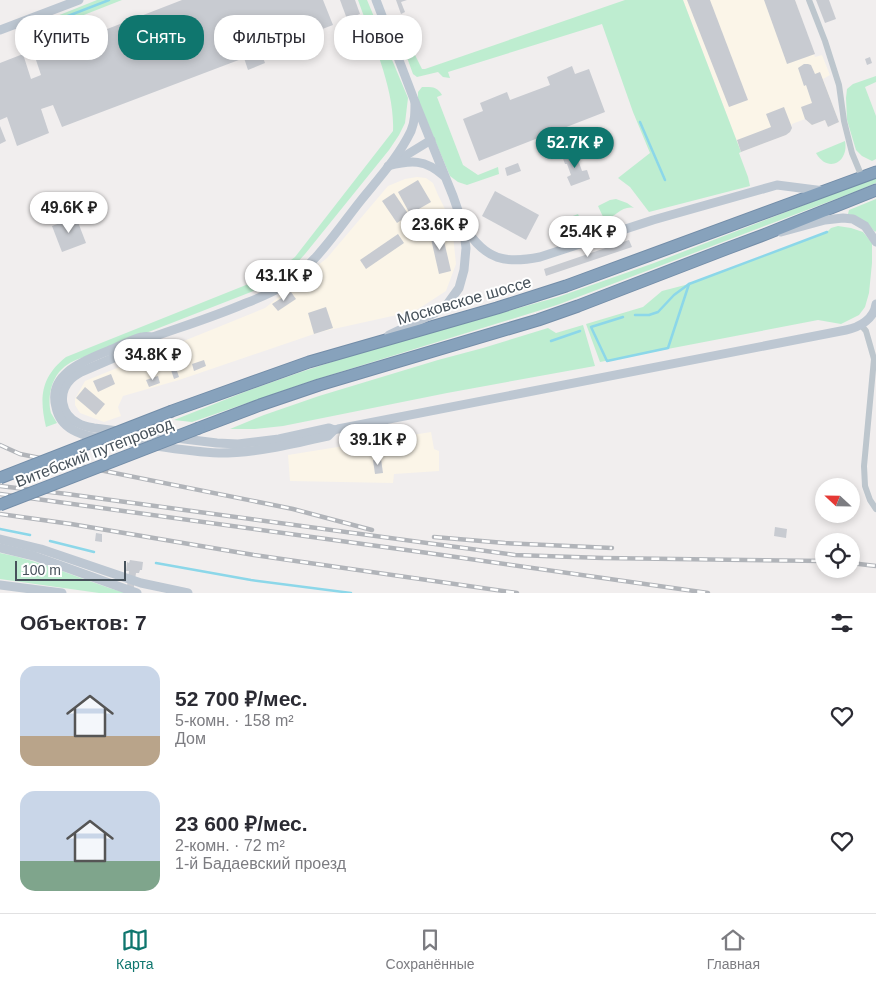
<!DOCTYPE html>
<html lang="ru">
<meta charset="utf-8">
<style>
body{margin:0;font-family:Helvetica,sans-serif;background:#f7f7f7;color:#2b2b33;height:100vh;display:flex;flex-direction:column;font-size:19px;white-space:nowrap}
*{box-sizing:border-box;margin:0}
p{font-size:16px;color:#7c7c81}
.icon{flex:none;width:28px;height:28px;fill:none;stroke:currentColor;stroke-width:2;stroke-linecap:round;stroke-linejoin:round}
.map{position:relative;height:593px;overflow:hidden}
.panel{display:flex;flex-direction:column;background:#fff;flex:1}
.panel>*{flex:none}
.banner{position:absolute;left:15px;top:15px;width:500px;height:45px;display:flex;gap:10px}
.needle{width:32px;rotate:292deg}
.controls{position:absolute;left:815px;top:478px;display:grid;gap:10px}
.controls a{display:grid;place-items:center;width:45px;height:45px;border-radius:50%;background:#fff;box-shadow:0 2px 8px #0003;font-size:25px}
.scale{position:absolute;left:15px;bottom:12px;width:111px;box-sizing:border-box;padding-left:5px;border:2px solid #47525b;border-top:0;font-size:14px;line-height:18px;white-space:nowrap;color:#47525b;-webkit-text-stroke:4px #fff;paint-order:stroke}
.price{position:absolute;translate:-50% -42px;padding:0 11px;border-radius:18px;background:#fff;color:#222;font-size:16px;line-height:32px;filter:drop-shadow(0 1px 2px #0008)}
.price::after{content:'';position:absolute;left:50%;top:30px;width:15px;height:11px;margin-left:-8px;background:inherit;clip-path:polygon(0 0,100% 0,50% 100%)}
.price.selected{background:#0f766e;color:#fff}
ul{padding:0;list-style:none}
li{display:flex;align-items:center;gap:15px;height:125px;padding:0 20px}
li span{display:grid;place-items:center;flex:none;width:140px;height:100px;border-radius:15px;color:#555}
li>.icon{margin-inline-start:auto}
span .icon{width:60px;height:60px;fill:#fffc;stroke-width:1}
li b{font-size:21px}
h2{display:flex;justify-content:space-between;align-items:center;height:60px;padding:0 20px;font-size:21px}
.chip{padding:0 18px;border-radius:20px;background:#fff;box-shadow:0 2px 8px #0003;font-size:18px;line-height:45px}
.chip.selected{background:#0f766e;color:#fff}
.tab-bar{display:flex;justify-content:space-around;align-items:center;height:70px;border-top:1px solid #e1e1e2;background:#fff;font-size:14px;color:#7c7c81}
.tab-bar a{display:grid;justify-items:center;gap:2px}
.tab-bar .selected{color:#0f766e}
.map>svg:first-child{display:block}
.commercial{fill:#fbf5e8}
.green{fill:#beedd0}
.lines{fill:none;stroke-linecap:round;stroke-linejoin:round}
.stream{stroke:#8cd7e9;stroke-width:2.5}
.building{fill:#c8cbd1}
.highway-casing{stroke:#738da8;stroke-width:13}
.street{stroke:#bdc6cd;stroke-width:6}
.secondary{stroke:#bdc7d2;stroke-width:9}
.highway{stroke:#87a2bc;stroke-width:11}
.rail-casing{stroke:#b1b4b9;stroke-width:4.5}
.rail{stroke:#fff;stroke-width:2.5;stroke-dasharray:8;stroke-linecap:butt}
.highway-bridge-casing{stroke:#738da8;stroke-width:13;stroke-linecap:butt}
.highway-bridge{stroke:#87a2bc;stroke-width:11}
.labels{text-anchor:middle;stroke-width:4;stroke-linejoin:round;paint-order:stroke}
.street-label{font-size:16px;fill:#47525b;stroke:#fff}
</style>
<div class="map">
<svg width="876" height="593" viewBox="0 0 876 593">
<rect width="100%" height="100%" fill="#f1eeee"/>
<!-- commercial -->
<g class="commercial">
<polygon points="683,0 795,0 815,57 822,55 830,75 823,79 839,122 828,127 825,120 812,125 805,119 792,124 790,132 786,135 741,152"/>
<polygon points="417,177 426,178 433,183 438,195 449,217 453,235 456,264 446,291 415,311 320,332 179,380 123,396 118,407 121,416 104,422 80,413 75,405 75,399 85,381 265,308 327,258 388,186 405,179"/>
<polygon points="431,432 434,449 439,451 439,471 394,474 393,483 290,481 288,455"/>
</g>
<!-- green -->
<g class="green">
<polygon points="97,0 122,0 20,40 22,30"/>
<path d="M 358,0 L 367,0 L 408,98 L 405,123 L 399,135 L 389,150 L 305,254 L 294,266 L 280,277 L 251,292 L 87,356 C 78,359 69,362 62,369 C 51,379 47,399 51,413 C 53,416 55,420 57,423 L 46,427 C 39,397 41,377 66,357 L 271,275 L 295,257 L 393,131 C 395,89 372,40 358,0 Z"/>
<polygon points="625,0 683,0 741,152 739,153 748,177 750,186 649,212 630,187 618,178 650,153 633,112 602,24 448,72 450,78 443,77 438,72 417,77 413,74 405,52 407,48 411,47 422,69 425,69"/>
<polygon points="876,76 876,82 865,87 876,116 876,159 872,161 862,156 856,150 847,120 846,98 847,89 853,84"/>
<path d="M 422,87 C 431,87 437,86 442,95 L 437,97 L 463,165 L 478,175 L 498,167 L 499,174 L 467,185 L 458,182 L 450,176 L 418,100 L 418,92 Z"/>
<path d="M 845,141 C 849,162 828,174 816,153 Z"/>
<polygon points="876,177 876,183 857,191 557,305 311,381 192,422 174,420 247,391 298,373 356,354 558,297 654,263"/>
<path d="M 616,199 L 627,203 L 634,208 C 623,205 614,217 605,221 L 598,206 L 610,200 Z"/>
<path d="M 876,199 L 876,231 L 875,232 C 868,223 859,217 848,214 L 849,210 Z"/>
<path d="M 578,214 L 583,225 C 567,228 568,239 552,224 Z"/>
<polygon points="838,226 851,228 863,232 872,243 872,263 869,293 865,307 859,315 841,324 818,320 600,362 586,324 643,307 662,291 689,284 827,232 831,228"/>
<polygon points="583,325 595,366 447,393 283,426 255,429 230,429 264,415 319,396 438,360 483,348 548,328 556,333"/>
<path d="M 0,553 C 44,561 83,581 126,593 L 99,593 L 0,579 Z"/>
</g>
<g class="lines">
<!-- stream -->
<g class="stream">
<polyline points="24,33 109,0"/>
<polyline points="640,122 665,180"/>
<polyline points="635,315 649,315 658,312 674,295 689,284 827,232"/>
<polyline points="623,317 591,327 607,361 668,348 689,284"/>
<polyline points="551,341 580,331"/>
<polyline points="0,529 30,535"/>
<polyline points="50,541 94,552"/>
<polyline points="156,563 251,580 351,593"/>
</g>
</g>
<!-- building -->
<g class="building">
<polygon points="182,0 323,0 333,25 261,52 265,63 248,70 244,58 62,127 53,105 41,109 49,133 17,146 7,117 0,120 0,63 23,54 31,79 41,75 35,57"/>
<polygon points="340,0 355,0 360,14 347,19"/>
<polygon points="396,0 407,0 401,2 405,12 401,14"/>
<polygon points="687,0 710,0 748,100 729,107"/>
<polygon points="764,0 795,0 815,54 787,64"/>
<polygon points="816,0 829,0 836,19 825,23"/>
<polygon points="361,17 363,22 350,26 348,21"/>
<polygon points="870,57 872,63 867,65 865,59"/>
<polygon points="804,64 808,64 811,65 815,74 820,72 839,122 828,127 825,120 812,125 805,119 801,107 812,103 806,85 804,86 798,68"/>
<polygon points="572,66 575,74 589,69 605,112 479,161 463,119 483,111 480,103 507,92 510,100 550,85 547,77"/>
<polygon points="784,107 791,125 792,128 790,132 786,135 741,152 737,140 771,127 766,114"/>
<polygon points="0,126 6,141 0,144"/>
<polygon points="587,137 593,153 583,156 577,141"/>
<polygon points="575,151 582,171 587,170 590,179 571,186 567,177 571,175 567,164 565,164 562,156"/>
<polygon points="518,163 521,171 507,176 505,168"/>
<polygon points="418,180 431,202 410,214 398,192"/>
<polygon points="495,191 539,215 526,240 482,216"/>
<polygon points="394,193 409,215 397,223 382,201"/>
<polygon points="76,217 86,243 62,252 52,226"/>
<polygon points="448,217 450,221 438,226 437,222"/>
<polygon points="441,228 451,271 439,274 429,230"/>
<polygon points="398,234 404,243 366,269 360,260"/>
<polygon points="629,240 632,247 546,276 544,269"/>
<polygon points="291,292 296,299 278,311 272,304"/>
<polygon points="326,307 333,328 314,334 308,313"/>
<polygon points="204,360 206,366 194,371 192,364"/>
<polygon points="176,368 179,377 174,379 171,370"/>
<polygon points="111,374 115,384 98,392 93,381"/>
<polygon points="158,376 160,383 149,387 146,380"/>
<polygon points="85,387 105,404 96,415 76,398"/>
<polygon points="381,459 383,473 375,474 373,460"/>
<polygon points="775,527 787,529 786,538 774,536"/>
<polygon points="96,533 102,534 102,542 95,541"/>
<polygon points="130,560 143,562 142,570 140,570 139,573 136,573 133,593 126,593 129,571 126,571 127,562 129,563"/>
</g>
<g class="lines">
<!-- highway casing -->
<g class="highway-casing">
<g id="highway">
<polyline points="172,411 309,362 497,308 566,286 876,172"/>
<polyline points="199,428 260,405 319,385 538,320 578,306 726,249 766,234 876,190"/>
</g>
</g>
<!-- street -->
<g class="street">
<polyline points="809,0 825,41 839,85 844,121 852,153 862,177"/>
<polyline points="861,325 866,331 874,359 864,466 865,486 870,500 876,509"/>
</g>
<!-- secondary -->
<g class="secondary">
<polyline points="376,0 415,102 453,196 463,225 466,248 464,270 459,288 446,306 435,313 389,335"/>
<polyline points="0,30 79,0"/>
<polyline points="395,162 431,140"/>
<path d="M 388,166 C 411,160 425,159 444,176"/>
<path d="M 466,229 C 486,260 505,264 540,257 L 653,220 L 777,185 L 824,191"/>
<polyline points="781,232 825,220 843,218 853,219 865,226 876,242"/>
<path d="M 153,337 L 146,344 L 81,372 C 78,374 74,376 71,379 C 57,393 61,415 78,423 C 83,426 89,427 94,428 L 217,443 L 238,444 L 279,439 L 329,428 L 334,430 L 338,429 L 846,330 C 860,327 874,319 876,304"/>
<path d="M 334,430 L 328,436 C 293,444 256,453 219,453 C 189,452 159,446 129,442 C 111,439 89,439 73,430 C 64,425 58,417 56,407 C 47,373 86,360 110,350 C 120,346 133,339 142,337 C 146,336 150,337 153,337 C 184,326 216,316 246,303 C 259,298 272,293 284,285 C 316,264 338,229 362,199 C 379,178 399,156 411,131 C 415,121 415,113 415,102"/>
<polyline points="0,539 41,549 141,583 188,593"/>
<polyline points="0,548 34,556 137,593"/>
<polyline points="0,585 62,593"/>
</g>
<!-- highway -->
<use href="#highway" class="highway"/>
<!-- rail casing -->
<g class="rail-casing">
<g id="rail">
<polyline points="0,445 20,454 293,509 372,530"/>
<polyline points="0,486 67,494 515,555 603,558 824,561"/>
<polyline points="0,494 428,553 708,593"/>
<polyline points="0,514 71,524 254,555 517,593"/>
<polyline points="434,537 505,543 612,548"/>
<polyline points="851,563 876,566"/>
</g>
</g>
<!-- rail -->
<use href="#rail" class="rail"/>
<!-- highway-bridge casing -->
<g class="highway-bridge-casing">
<g id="highway-bridge">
<polyline points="0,478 172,411"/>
<polyline points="0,505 199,428"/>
</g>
</g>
<!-- highway-bridge -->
<use href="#highway-bridge" class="highway-bridge"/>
</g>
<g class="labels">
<!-- street labels -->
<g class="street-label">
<text transform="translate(464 300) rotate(-16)" y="6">Московское шоссе</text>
<text transform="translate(94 452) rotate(-21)" y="6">Витебский путепровод</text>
</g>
</g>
</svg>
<div class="controls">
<a><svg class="needle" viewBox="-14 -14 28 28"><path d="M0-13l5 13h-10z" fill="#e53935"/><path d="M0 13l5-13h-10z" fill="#7c7c81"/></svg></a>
<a><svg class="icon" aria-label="locate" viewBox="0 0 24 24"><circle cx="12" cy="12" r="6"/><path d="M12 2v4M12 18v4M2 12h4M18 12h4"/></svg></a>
</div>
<div class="scale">100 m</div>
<b class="price selected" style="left:575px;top:169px">52.7K ₽</b>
<b class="price" style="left:69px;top:234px">49.6K ₽</b>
<b class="price" style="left:440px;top:251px">23.6K ₽</b>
<b class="price" style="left:588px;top:258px">25.4K ₽</b>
<b class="price" style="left:284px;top:302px">43.1K ₽</b>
<b class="price" style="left:153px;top:381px">34.8K ₽</b>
<b class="price" style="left:378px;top:466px">39.1K ₽</b>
<div class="banner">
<a class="chip">Купить</a>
<a class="chip selected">Снять</a>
<a class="chip">Фильтры</a>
<a class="chip">Новое</a>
</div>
</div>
<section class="panel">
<h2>Объектов: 7<svg class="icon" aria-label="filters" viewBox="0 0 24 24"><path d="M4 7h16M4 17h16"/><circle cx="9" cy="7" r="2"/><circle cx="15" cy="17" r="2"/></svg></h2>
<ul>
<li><span style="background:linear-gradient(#c9d6e8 70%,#b9a48a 0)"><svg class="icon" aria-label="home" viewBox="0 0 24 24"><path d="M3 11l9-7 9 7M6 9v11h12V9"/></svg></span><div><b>52 700 ₽/мес.</b><p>5-комн. · 158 m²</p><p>Дом</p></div><svg class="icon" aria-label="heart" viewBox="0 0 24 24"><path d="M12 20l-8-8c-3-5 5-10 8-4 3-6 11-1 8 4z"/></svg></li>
<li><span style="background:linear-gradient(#c9d6e8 70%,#7fa58c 0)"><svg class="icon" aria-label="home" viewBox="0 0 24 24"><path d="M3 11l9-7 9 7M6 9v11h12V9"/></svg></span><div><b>23 600 ₽/мес.</b><p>2-комн. · 72 m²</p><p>1-й Бадаевский проезд</p></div><svg class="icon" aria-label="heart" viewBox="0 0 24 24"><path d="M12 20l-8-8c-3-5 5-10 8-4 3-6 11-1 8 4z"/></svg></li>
</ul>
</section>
<nav class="tab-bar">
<a class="selected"><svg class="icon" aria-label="map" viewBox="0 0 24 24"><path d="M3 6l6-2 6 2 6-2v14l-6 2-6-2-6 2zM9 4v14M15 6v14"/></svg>Карта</a>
<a><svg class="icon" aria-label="saved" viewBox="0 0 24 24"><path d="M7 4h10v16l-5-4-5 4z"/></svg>Сохранённые</a>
<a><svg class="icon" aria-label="home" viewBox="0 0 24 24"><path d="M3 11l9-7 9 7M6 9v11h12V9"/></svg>Главная</a>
</nav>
